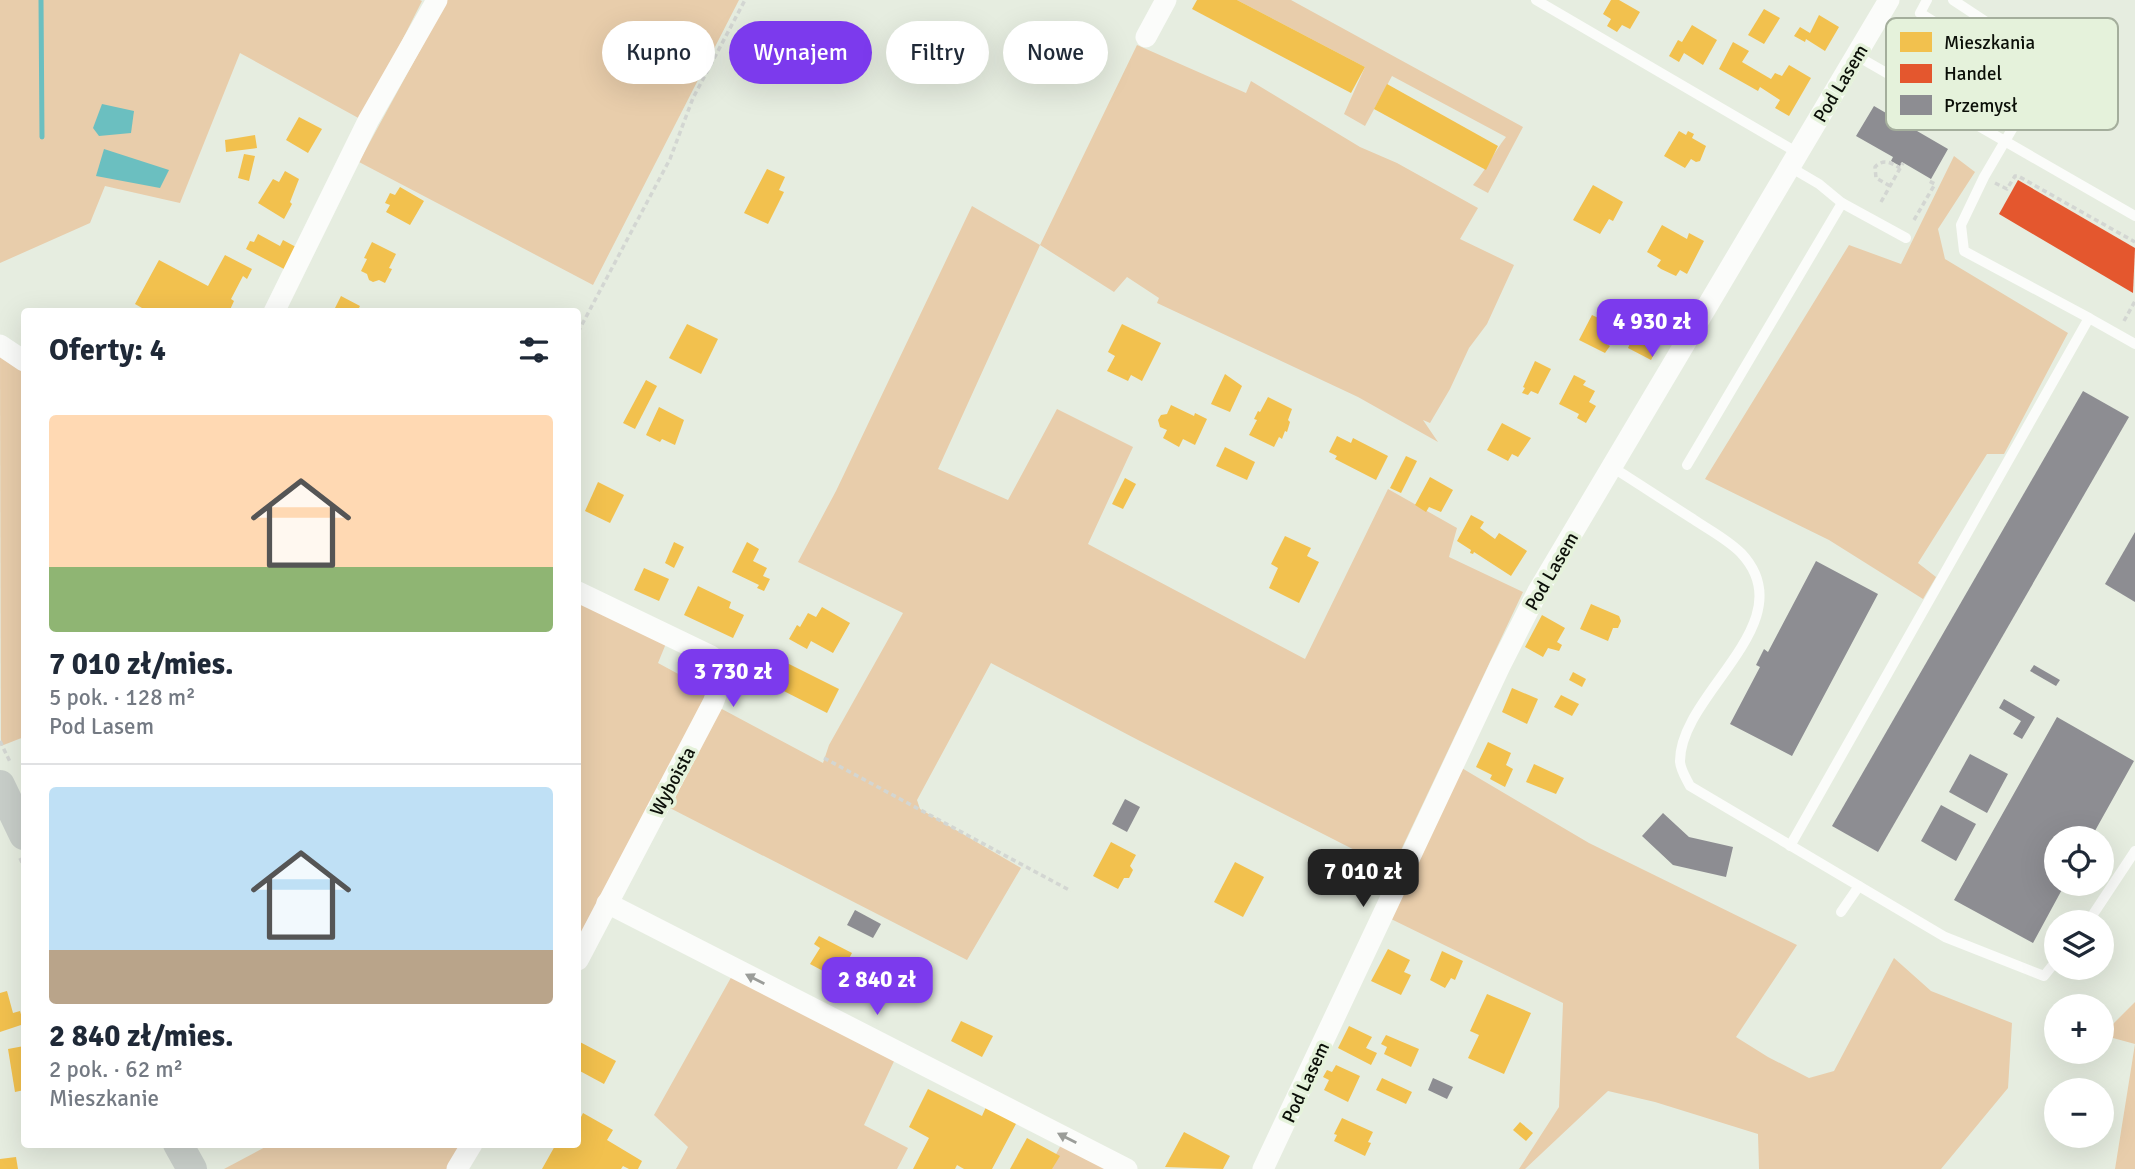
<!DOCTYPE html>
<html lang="pl">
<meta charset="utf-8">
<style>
body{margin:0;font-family:Signika,sans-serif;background:#f6f6f7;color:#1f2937;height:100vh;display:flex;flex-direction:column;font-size:26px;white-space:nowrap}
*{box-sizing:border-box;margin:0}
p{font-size:23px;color:#747a83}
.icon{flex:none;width:38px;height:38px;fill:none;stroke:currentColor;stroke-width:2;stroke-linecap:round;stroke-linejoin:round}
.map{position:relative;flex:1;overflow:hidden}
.drawer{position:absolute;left:21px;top:308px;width:560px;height:840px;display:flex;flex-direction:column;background:#fff;border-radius:7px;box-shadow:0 7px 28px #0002}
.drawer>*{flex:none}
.top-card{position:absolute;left:602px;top:21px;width:665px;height:63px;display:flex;gap:14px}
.controls{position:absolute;left:2044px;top:826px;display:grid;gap:14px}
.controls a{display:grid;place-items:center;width:70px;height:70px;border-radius:50%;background:#fff;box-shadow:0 7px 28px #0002;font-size:35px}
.price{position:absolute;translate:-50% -60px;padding:0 16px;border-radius:14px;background:#7c3aed;color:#fff;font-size:23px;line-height:46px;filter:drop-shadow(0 2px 4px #0008)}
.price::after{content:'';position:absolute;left:50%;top:42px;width:21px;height:16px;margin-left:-10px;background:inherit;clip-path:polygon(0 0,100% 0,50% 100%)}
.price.active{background:#222;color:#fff}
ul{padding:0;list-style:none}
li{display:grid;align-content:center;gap:14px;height:371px;padding:0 28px}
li+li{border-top:2px solid #e0e1e3}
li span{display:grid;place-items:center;height:217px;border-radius:7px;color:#555}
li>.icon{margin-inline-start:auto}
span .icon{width:126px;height:126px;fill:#fffc;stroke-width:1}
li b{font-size:30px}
h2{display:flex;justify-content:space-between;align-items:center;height:84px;padding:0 28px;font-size:30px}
.chip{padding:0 24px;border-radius:32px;background:#fff;box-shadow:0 7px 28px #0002;font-size:24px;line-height:63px}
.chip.active{background:#7c3aed;color:#fff}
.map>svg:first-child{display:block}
.green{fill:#e8cdab}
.water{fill:#6bbfc0}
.homes{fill:#f2c14e}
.shops{fill:#e4572e}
.industry{fill:#8d8d92}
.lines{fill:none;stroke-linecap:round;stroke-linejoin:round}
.stream{stroke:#6bbfc0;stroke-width:5}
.path{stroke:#d3d6d2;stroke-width:3.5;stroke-dasharray:5 3.5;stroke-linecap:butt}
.service{stroke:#fbfcfa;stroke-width:10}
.minor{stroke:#fbfcfa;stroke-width:21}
.secondary{stroke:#c8cec9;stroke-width:30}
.oneway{fill:#9b9d99}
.labels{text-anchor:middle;stroke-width:7;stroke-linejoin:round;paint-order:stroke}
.street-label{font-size:19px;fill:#0b0f08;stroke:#e5f2db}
.key{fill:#e5f2db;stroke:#a4ae9c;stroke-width:2}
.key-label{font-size:19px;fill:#0b0f08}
</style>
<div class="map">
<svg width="2135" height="1169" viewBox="0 0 2135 1169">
<rect width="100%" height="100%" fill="#e6ede0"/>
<!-- green -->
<g class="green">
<polygon points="0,0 420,0 422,1 362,120 240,53 180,203 105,186 90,223 0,263"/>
<polygon points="444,0 739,0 593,285 359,162 424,43"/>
<path d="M 1237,0 L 1291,0 L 1523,127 L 1488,193 L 1473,185 C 1486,170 1494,152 1506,137 L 1392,76 L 1365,126 L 1344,114 L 1365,67 Z"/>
<polygon points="1137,45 1246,93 1251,81 1360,147 1397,163 1478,208 1460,239 1514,265 1487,324 1469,348 1450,389 1430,423 1423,420 1438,442 1358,397 1157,303 1159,298 1127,277 1114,292 1040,245 938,469 1008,500 1057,409 1133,447 1088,544 1305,659 1388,489 1457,528 1449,557 1523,592 1392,869 1138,740 991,663 917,800 920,809 1021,868 967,960 666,806 720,708 823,763 829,745 903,613 798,562 836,491 972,206 1040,245"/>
<polygon points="1954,156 1975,172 1938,229 1945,259 2068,333 2004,454 1987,454 1918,563 1936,577 1923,599 1829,540 1705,479 1849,245 1901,264"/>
<polygon points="0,352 24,369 24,737 1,746"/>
<polygon points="578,601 667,641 658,663 708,690 601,905 578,946"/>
<polygon points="1460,767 1589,843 1797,945 1736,1037 1768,1057 1809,1078 1834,1071 1894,958 1931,991 2012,1023 2008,1088 1941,1169 1759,1169 1758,1134 1655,1102 1608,1091 1525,1169 1519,1169 1559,1107 1563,1003 1389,918"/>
<polygon points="733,974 896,1057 864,1125 908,1148 897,1169 676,1169 688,1147 654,1115"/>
<polygon points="2135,1002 2135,1169 2115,1169 2135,1044 2102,1035"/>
<polygon points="1062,1143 1113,1169 1048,1169"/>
<polygon points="269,1145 462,1145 449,1169 224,1169"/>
</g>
<!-- water -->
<g class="water">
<polygon points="102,104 134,111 131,133 99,136 93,128"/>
<polygon points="104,149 169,170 160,188 96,176"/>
</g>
<!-- homes -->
<g class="homes">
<polygon points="1197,0 1237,0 1365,67 1351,93 1192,9"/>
<polygon points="1611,0 1619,0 1640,12 1630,29 1622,25 1617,32 1607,26 1611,19 1603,14"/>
<polygon points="1764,9 1780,18 1764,44 1748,35"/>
<polygon points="1819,15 1839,27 1825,51 1806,39 1805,42 1794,36 1800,27 1810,33"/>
<polygon points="1692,25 1717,40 1703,65 1684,53 1679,62 1669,56 1678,40 1682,42"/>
<polygon points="1733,42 1749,51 1742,62 1771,79 1775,73 1782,76 1789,65 1811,78 1789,116 1775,108 1780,100 1760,87 1758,91 1719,69"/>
<polygon points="1387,84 1498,146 1486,170 1374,109"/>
<polygon points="299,117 322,129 308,153 286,140"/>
<polygon points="1679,131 1686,135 1688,131 1694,134 1692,138 1706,146 1700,161 1696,162 1691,159 1685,168 1664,156"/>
<polygon points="255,135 257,148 226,152 225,140"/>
<polygon points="244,154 255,156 249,181 238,178"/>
<polygon points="767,169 785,177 779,190 784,192 768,224 744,213"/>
<polygon points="285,171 299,179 290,202 292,204 284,219 258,203 273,179 279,182"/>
<polygon points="1593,185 1623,202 1613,221 1609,219 1600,234 1573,220"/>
<polygon points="400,187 424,201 410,225 386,212 390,205 385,203 390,193 395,195"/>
<polygon points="1662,225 1687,239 1689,233 1704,241 1687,274 1680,270 1676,276 1661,269 1657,266 1661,260 1647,252"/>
<polygon points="258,234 280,246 283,240 296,247 284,269 246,249 250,241 254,242"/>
<polygon points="372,242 396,254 389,268 392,269 385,283 379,280 373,282 369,280 367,274 361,271 367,259 364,258"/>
<polygon points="225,255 252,269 247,279 243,276 231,299 234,301 229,312 149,312 135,304 159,260 208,286"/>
<polygon points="341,296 360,306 359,308 366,312 333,312"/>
<polygon points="1592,315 1609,323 1600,340 1610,346 1605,353 1579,340"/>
<polygon points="1645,315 1668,327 1651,360 1628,348 1634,335 1625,330 1630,321 1640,326"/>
<polygon points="687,324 718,339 701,374 669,358"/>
<polygon points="1122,324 1161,343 1142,381 1131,375 1128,381 1107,371 1115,356 1108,352"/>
<polygon points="1535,361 1551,369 1538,394 1531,391 1528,395 1522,393 1525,388 1523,387"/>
<polygon points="1225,374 1242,386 1230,412 1211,404"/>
<polygon points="1574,375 1586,381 1583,385 1595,391 1589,402 1596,406 1586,423 1577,418 1579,414 1559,404"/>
<polygon points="646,380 657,386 635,429 623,423"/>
<polygon points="1268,397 1292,409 1288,420 1290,422 1287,432 1285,431 1282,439 1279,437 1274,447 1249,435 1257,420 1254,419 1258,411 1260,412"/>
<polygon points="1171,405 1194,416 1195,413 1207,419 1195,445 1183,439 1179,447 1163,438 1167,430 1160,427 1158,420 1161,415 1167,414"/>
<polygon points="659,407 684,420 675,445 662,439 660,442 646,435"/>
<polygon points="1502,423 1531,438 1518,457 1512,454 1508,461 1487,450"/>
<polygon points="1337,436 1351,443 1353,438 1388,456 1376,480 1335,459 1337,456 1329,452"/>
<polygon points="1225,447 1255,462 1247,480 1216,466"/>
<polygon points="1406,456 1417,461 1401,493 1390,488"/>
<polygon points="1430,477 1453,490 1441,512 1429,507 1426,512 1415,505"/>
<polygon points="1125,478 1136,484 1123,509 1112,504"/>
<polygon points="598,482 624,495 610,523 585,511"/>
<polygon points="1471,515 1484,522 1480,528 1495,539 1499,533 1527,551 1511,576 1474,552 1473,554 1470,553 1471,550 1457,541"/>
<polygon points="1285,536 1311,548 1307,556 1319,562 1299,603 1269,588 1278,568 1271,564"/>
<polygon points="674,542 684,547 674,568 665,563"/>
<polygon points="747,542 759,549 753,561 767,568 763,576 770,579 764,591 757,588 759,585 732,572"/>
<polygon points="644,568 669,579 659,601 634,590"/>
<polygon points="698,586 731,602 729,608 744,615 733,638 684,615"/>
<polygon points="1591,604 1619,616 1621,621 1618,628 1613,628 1608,641 1580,629"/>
<polygon points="822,607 850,623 833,653 811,641 807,649 789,639 797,625 800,627 808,613 816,617"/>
<polygon points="1542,615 1565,628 1557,642 1562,645 1559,651 1548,648 1543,657 1525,647"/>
<polygon points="777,658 839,689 827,713 766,682"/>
<polygon points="1573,672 1586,679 1582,687 1569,680"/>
<polygon points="1512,688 1538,699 1527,724 1502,712"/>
<polygon points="1561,695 1579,704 1572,716 1554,707"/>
<polygon points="1488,742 1511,753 1506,765 1513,769 1505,787 1490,779 1492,775 1476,767"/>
<polygon points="1534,764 1564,778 1556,794 1526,782"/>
<polygon points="1111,842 1136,855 1130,866 1133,870 1129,878 1124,878 1118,889 1093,876"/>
<polygon points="1337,854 1369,871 1356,895 1325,879"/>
<polygon points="1235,862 1264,877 1243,917 1214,902"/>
<polygon points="819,936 852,953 838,979 810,964 820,948 814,944"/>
<polygon points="1388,949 1410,960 1404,972 1411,975 1401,995 1371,981"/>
<polygon points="1442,951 1463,961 1455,980 1451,978 1445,988 1430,980"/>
<polygon points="7,991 13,1013 20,1011 24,1024 0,1032 0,993"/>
<polygon points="1487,994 1531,1013 1504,1074 1468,1058 1479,1035 1470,1031"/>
<polygon points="961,1021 993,1036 982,1057 951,1041"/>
<polygon points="1349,1026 1372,1037 1366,1048 1377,1053 1371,1065 1338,1048"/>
<polygon points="1386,1035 1419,1049 1411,1067 1384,1054 1387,1047 1381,1044"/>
<polygon points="578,1041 616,1061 604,1084 578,1070"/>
<polygon points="24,1046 24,1090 15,1092 8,1049"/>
<polygon points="1336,1065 1360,1076 1348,1102 1324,1090 1329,1080 1323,1077 1327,1070 1332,1072"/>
<polygon points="1382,1078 1412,1092 1406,1104 1376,1090"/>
<polygon points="928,1089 982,1116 986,1107 1017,1122 992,1169 964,1169 957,1165 955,1169 913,1169 929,1138 909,1127"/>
<polygon points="583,1113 613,1130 607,1140 642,1161 638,1169 629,1169 623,1166 621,1169 542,1169 556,1144 578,1144 578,1123"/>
<polygon points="1342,1118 1373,1132 1368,1142 1371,1143 1365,1156 1334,1141 1337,1135 1334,1134"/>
<polygon points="1520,1122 1533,1133 1526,1141 1513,1130"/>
<polygon points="1184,1132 1230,1156 1223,1169 1165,1167"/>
<polygon points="1027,1138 1060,1156 1052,1169 1010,1169"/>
<polygon points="16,1157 18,1169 0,1169 0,1159"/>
</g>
<!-- shops -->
<polygon class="shops" points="2018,180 2135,248 2133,293 1999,214"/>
<!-- industry -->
<g class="industry">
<polygon points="1874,106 1948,149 1931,179 1902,162 1900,166 1891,161 1893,157 1856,136"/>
<polygon points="2083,391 2129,417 1878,852 1832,826"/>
<polygon points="2135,532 2135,602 2105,584"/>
<polygon points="1816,561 1878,594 1792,756 1730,724 1760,667 1756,665 1764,649 1768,652"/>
<polygon points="2034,665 2060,680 2056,686 2030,671"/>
<polygon points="2004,699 2035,717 2022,739 2013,734 2021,721 1999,708"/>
<polygon points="2057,717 2134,761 2091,838 2056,838 2056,884 2065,884 2033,943 1954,900"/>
<polygon points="1970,754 2008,774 1987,813 1949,792"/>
<polygon points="1125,799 1140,807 1127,832 1112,824"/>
<polygon points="1941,805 1976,824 1956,861 1921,841"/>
<polygon points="1663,813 1689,837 1733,847 1726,877 1673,865 1642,836"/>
<polygon points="855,910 881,924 873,938 847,925"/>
<polygon points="1433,1078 1453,1087 1447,1099 1428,1090"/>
</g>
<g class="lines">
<!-- stream -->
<polyline class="stream" points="41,0 42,137"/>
<!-- path -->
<g class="path">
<polyline points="1938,83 1943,74"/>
<polyline points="1995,183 2007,189 2015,176 2018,176 2135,242"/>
<path d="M 1890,186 L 1876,178 L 1875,167 C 1884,158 1891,163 1900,168"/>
<polyline points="1881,202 1903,163"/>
<polyline points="1914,220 1935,184 1927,180"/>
<polyline points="2124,321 2135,301"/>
<polyline points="578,332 670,159 693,98 745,0"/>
<polyline points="0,741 11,764"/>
<polyline points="824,758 1071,891"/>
<polyline points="20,858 24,867"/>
</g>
<!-- service -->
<g class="service">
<polyline points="1536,0 1798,153"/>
<polyline points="1927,0 1920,13 2003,65 2016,42"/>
<polyline points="1953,0 2050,64"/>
<polyline points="1857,56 2135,216"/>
<polyline points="1790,167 1819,184 1842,203 1906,238"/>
<polyline points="2089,318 2135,344"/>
<polyline points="1687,465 1842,203"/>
<path d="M 1612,467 C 1639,484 1666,502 1693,519 C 1709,530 1727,539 1741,553 C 1806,622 1680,693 1680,761 C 1680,769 1686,778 1690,786 L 1945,937 L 2044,976 L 2056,961"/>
<polyline points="1790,846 2089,318 1964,251 1961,225 1984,177 2073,25"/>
<polyline points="1841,912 1859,886"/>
<polyline points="2088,922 2135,851"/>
</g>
<!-- minor -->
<g class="minor">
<polyline points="1146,37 1166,0"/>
<polyline points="274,312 368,121 437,0"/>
<polyline points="0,345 24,361"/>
<path d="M 578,592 L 711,656 C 724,675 721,683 713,703 L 578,960"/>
<polyline points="607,903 1127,1169"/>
<polyline points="457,1169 472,1144"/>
<polyline points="1263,1169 1500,666 1538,591 1889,0"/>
</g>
<!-- secondary -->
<g class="secondary">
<polyline points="0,785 24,835"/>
<polyline points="178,1144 192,1169"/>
</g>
</g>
<!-- one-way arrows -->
<defs><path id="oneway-solid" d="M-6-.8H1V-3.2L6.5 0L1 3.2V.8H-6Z" transform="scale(1.75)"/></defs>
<g class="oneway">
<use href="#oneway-solid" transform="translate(755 979) rotate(-153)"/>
<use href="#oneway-solid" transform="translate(1067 1138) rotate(-153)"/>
</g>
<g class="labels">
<!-- street labels -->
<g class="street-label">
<text transform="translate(1840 83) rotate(-59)" y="7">Pod Lasem</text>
<text transform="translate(1551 571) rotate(-60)" y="7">Pod Lasem</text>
<text transform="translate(672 781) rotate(-62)" y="7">Wyboista</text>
<text transform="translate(1305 1082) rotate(-65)" y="7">Pod Lasem</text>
</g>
</g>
<!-- legend -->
<rect x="1886" y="18" width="232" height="112" rx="10" class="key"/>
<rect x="1900" y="32" width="32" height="20" fill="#f2c14e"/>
<rect x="1900" y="64" width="32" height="19" fill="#e4572e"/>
<rect x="1900" y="95" width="32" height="20" fill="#8d8d92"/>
<g class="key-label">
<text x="1944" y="49">Mieszkania</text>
<text x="1944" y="80">Handel</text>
<text x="1944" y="112">Przemysł</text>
</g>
</svg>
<div class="controls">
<a><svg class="icon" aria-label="locate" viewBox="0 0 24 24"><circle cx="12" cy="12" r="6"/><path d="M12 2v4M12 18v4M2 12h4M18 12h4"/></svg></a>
<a><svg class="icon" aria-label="layers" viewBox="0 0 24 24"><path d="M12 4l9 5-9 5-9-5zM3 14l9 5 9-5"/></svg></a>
<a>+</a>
<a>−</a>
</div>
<b class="price" style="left:1652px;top:359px">4 930 zł</b>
<b class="price" style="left:733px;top:709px">3 730 zł</b>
<b class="price active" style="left:1363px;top:909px">7 010 zł</b>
<b class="price" style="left:877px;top:1017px">2 840 zł</b>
<div class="top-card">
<a class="chip">Kupno</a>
<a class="chip active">Wynajem</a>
<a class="chip">Filtry</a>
<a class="chip">Nowe</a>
</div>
<section class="drawer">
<h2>Oferty: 4<svg class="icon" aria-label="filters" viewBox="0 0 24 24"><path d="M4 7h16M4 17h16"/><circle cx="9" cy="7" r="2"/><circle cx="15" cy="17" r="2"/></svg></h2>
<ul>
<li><span style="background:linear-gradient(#ffd9b3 70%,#8fb573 0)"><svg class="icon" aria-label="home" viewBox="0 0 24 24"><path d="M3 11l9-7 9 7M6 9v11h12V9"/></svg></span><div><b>7 010 zł/mies.</b><p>5 pok. · 128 m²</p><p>Pod Lasem</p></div></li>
<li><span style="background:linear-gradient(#bfe0f5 75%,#b9a48a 0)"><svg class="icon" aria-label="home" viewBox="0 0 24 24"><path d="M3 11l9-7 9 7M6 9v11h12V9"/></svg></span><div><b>2 840 zł/mies.</b><p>2 pok. · 62 m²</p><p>Mieszkanie</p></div></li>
</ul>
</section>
</div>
